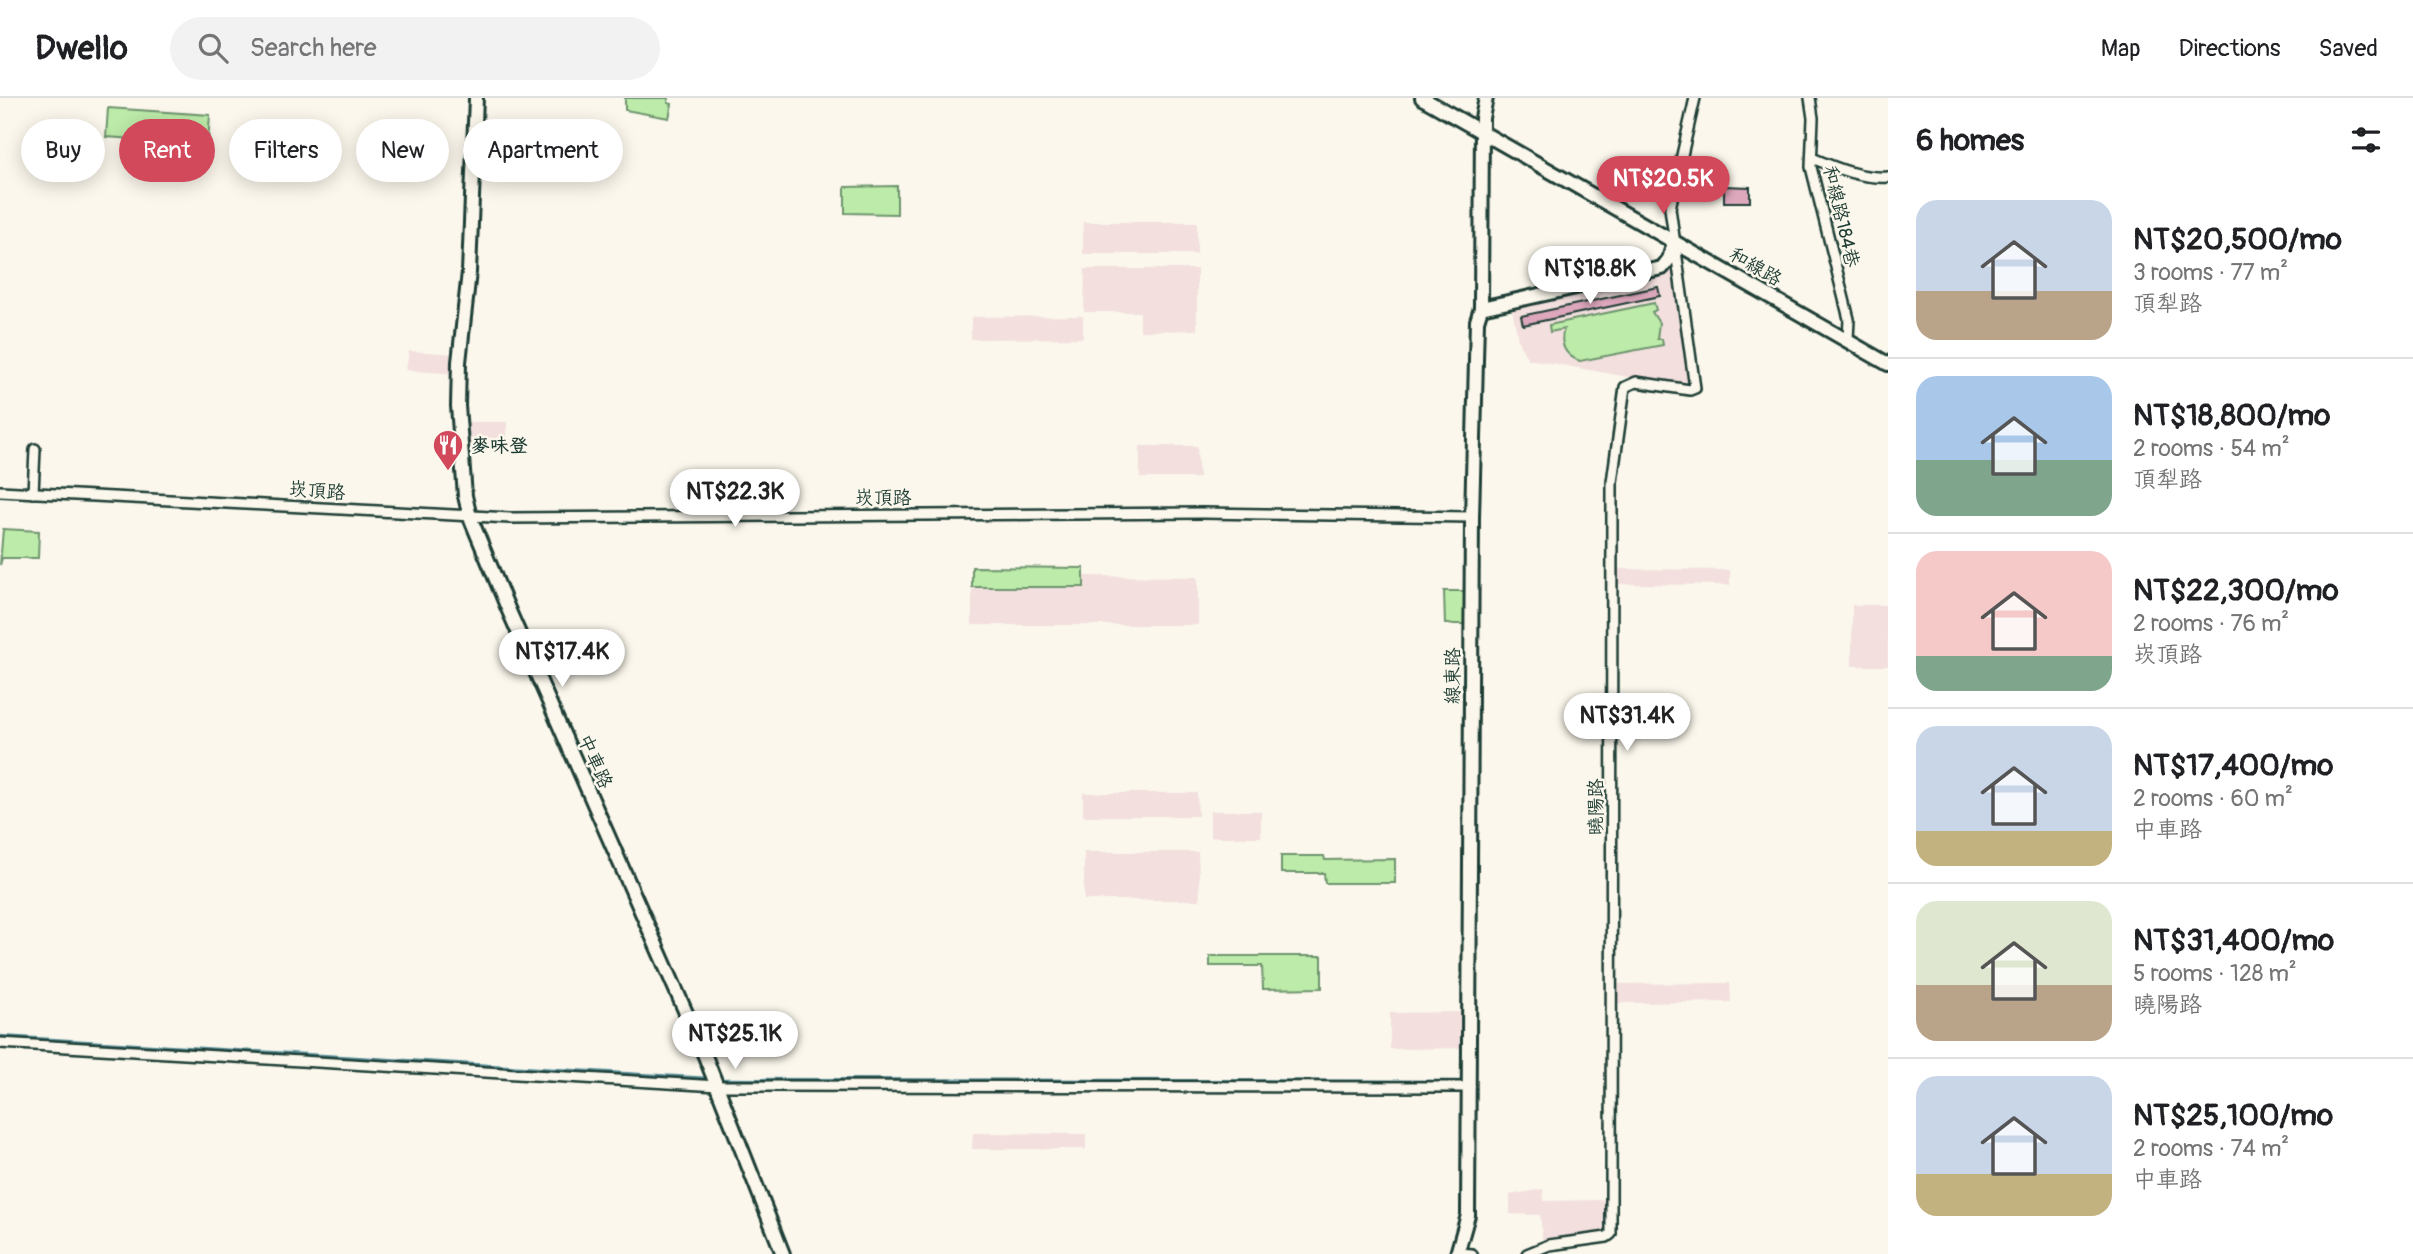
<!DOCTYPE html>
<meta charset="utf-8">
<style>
body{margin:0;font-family:Pangolin,"LXGW WenKai TC",sans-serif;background:#f2f2f2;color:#202124;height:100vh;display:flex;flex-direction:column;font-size:26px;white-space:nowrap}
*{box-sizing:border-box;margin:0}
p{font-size:23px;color:#757577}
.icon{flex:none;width:38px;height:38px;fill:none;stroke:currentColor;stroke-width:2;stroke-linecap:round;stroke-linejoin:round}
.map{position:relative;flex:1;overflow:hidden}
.side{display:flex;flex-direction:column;background:#fff;width:525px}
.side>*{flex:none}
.top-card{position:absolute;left:21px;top:21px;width:665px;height:63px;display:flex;gap:14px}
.price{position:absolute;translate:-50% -60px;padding:0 16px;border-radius:24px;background:#fff;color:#222;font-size:23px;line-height:46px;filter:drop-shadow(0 2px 4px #0008)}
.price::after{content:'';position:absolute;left:50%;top:42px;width:21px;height:16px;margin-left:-10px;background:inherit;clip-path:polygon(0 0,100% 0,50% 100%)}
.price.active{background:#d1495b;color:#fff}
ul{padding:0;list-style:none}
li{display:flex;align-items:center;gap:21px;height:175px;padding:0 28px}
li+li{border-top:2px solid #e0e0e0}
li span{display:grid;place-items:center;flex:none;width:196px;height:140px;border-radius:21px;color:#555}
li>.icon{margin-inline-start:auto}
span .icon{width:84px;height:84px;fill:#fffc;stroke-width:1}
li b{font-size:30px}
h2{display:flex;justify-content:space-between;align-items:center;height:84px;padding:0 28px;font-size:30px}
.chip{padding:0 24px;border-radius:32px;background:#fff;box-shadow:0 4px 18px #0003;font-size:24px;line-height:63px}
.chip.active{background:#d1495b;color:#fff}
header{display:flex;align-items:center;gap:42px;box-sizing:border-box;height:98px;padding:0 35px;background:#fff;border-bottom:2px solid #e0e0e0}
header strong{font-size:33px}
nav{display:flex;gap:38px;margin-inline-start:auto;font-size:24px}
.search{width:490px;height:63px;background:#f2f2f2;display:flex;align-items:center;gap:18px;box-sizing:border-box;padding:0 24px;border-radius:38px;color:#757577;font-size:26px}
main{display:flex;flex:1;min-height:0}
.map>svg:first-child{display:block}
.built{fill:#f2dfde}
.green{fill:#bdeba9;stroke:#6e946e;stroke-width:2}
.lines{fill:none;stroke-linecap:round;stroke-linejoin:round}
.stream{stroke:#5a919c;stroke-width:2.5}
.building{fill:#dda7bc;stroke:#1f3d34;stroke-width:2}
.street-casing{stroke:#1f3d34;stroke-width:14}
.secondary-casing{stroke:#1f3d34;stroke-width:18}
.street{stroke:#fbf7ec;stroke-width:9}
.secondary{stroke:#fbf7ec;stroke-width:12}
.labels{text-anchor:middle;stroke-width:5;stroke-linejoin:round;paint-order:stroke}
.street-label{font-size:19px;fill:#1f3d34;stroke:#fbf7ec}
.poi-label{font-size:19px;font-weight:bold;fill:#1f3d34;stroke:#fbf7ec;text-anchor:start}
</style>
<header>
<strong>Dwello</strong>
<div class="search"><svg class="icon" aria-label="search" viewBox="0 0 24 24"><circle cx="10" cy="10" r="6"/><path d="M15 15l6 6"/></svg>Search here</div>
<nav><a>Map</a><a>Directions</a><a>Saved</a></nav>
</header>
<main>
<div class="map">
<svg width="1888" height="1156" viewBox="0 0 1888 1156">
<rect width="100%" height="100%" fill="#fbf7ec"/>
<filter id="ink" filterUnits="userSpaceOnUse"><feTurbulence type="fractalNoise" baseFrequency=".0143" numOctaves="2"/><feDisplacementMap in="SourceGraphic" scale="14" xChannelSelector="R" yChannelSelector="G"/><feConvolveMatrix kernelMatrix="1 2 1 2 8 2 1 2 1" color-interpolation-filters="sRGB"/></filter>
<g filter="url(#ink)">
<!-- built -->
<g class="built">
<rect x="1083" y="124" width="114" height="32"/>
<polygon points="1674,166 1692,284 1673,287 1528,261 1519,246 1511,206 1665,172"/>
<polygon points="1085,171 1197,171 1197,232 1140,233 1140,214 1084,214"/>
<polygon points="1083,218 1083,240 971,241 971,219"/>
<polygon points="409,253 456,256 456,276 406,272"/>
<polygon points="466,324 507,324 507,349 468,350"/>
<polygon points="1140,348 1197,348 1199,380 1140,380"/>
<polygon points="1617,471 1730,472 1730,487 1617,486"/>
<polygon points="1084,478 1198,479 1198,527 972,527 972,489 1084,489"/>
<rect x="1852" y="507" width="36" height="61"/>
<polygon points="1083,695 1197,695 1198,718 1083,718"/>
<rect x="1210" y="713" width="51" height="26"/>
<polygon points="1084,754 1198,754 1200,802 1084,802"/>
<polygon points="1730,885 1731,904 1618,905 1618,886"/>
<polygon points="1465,914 1466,950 1390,951 1390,915"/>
<polygon points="973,1035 1086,1036 1086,1051 972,1051"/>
<polygon points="1543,1091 1544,1103 1607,1102 1607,1139 1543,1146 1540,1117 1510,1116 1510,1097"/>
</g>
<!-- green -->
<g class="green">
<polygon points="625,0 668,0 668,5 672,6 669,20 625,12"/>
<polygon points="108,10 210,17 208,46 106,39"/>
<polygon points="897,88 897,116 845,115 845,89"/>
<path d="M 1654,205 L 1656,212 L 1652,214 L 1659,225 L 1657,241 L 1662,241 L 1663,247 L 1580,263 C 1565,258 1559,246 1564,231 L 1550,234 L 1549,227 Z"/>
<polygon points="3,431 39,433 38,460 2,460 0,467"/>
<polygon points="972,469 1084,470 1084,489 972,489"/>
<polygon points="1444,493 1464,493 1464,526 1445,526"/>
<polygon points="1281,758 1324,758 1325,762 1395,761 1395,785 1325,785 1324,775 1281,775"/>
<polygon points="1210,858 1322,858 1322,890 1263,891 1262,868 1210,868"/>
</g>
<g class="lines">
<!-- stream -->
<g class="stream">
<polyline points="1645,168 1660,162 1666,152"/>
<polyline points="0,938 708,980"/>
<polyline points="718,981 1463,983"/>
</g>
</g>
<!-- building -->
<g class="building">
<polygon points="1724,88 1750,89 1750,104 1724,104"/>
<polygon points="1658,189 1660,198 1523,227 1521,218"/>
</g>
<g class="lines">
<!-- street casing -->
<g class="street-casing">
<g id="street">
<polyline points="1810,0 1813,20 1811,69 1849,221 1848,242"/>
<path d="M 1812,60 C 1836,70 1862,81 1888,79"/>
<polyline points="0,393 510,420 1202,415 1472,419"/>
<polyline points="33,395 35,351"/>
<polyline points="0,945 718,988 1470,989"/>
<polyline points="1458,1155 1472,1156"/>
<polyline points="1527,1156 1549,1147 1607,1139 1611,1136 1612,384 1625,289 1636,284 1690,292 1695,290 1670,110 1695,0"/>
</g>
</g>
<!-- secondary casing -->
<g class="secondary-casing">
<g id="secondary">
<polyline points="476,0 469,174 459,264 458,308 465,398 470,419 509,513 705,958 783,1156"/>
<polyline points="1422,0 1888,266"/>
<polyline points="1481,210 1662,170 1669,161 1674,145"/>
<polyline points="1457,1156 1468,1117 1472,419 1477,223 1481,210 1482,20 1486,0"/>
</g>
</g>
<!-- street -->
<use href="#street" class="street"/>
<!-- secondary -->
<use href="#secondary" class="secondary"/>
</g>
</g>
<!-- icons -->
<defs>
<g id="restaurant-pin" transform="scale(1.575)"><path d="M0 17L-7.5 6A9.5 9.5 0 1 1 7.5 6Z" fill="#d1495b" stroke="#fbf7ec"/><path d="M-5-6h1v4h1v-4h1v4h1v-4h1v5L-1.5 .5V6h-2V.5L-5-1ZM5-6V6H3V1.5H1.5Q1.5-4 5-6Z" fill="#fff"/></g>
</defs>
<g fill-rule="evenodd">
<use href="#restaurant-pin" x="448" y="347"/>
</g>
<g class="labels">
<!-- street labels -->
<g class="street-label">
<text transform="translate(1842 118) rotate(77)" y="7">和線路184巷</text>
<text transform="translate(1756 168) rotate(30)" y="7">和線路</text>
<text transform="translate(317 392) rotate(4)" y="7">崁頂路</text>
<text x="883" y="406">崁頂路</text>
<text transform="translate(1452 578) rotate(-90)" y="7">線東路</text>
<text transform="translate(596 663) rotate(66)" y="7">中車路</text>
<text transform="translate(1595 709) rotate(-90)" y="7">曉陽路</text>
</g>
<!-- poi labels -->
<g class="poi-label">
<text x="471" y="354">麥味登</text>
</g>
</g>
</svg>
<b class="price active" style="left:1663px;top:118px">NT$20.5K</b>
<b class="price" style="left:1590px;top:208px">NT$18.8K</b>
<b class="price" style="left:735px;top:431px">NT$22.3K</b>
<b class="price" style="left:562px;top:591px">NT$17.4K</b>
<b class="price" style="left:1627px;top:655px">NT$31.4K</b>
<b class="price" style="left:735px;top:973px">NT$25.1K</b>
<div class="top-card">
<a class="chip">Buy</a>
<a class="chip active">Rent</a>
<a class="chip">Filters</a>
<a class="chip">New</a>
<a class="chip">Apartment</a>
</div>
</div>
<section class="side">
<h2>6 homes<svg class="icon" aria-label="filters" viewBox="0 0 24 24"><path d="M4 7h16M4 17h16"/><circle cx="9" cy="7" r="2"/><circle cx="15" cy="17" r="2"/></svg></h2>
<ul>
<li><span style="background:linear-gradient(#c9d6e8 65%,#b9a48a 0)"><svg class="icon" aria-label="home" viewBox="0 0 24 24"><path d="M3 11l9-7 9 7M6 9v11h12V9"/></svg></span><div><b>NT$20,500/mo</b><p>3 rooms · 77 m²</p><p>頂犁路</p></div></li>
<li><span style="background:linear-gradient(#a9c7e8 60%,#7fa58c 0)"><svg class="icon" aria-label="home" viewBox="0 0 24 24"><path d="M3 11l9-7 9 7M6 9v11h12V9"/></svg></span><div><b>NT$18,800/mo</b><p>2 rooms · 54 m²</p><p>頂犁路</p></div></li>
<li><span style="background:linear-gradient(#f6c9c9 75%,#7fa58c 0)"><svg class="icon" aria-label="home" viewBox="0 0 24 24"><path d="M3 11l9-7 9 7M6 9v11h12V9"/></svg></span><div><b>NT$22,300/mo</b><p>2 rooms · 76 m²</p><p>崁頂路</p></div></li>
<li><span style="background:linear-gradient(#c9d6e8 75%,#c2b280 0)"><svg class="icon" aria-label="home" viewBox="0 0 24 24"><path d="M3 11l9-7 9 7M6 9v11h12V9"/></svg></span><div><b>NT$17,400/mo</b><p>2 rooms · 60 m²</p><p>中車路</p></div></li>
<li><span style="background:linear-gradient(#dfe7d0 60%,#b9a48a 0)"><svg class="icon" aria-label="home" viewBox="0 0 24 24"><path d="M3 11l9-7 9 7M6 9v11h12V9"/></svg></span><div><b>NT$31,400/mo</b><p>5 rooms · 128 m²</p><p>曉陽路</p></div></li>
<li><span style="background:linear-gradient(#c9d6e8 70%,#c2b280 0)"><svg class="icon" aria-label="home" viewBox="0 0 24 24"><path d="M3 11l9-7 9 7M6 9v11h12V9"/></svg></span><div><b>NT$25,100/mo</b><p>2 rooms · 74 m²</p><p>中車路</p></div></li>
</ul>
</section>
</main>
